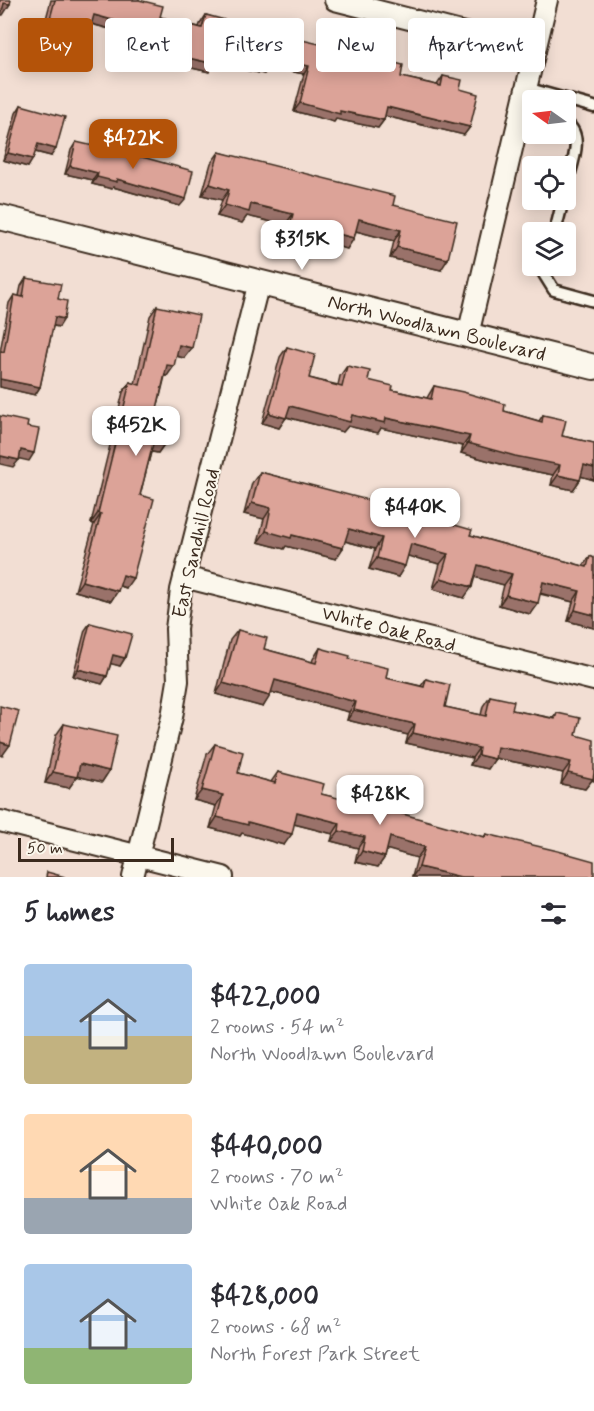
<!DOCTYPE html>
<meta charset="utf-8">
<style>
body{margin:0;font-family:Mynerve,sans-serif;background:#f2f2f3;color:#2b2b33;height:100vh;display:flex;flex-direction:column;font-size:22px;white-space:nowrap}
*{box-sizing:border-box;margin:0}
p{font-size:20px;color:#7c7c81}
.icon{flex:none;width:33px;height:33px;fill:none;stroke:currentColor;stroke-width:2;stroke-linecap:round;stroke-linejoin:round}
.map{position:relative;height:877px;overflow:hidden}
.side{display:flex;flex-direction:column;background:#fff;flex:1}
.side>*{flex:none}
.banner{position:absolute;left:18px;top:18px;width:558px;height:54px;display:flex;gap:12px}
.needle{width:39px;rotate:284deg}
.buttons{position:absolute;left:522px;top:90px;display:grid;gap:12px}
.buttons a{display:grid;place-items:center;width:54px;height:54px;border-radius:6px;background:#fff;box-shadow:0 3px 15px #0003;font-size:30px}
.scale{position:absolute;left:18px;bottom:15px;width:156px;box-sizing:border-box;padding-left:6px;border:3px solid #3b2a1e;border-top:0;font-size:16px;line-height:21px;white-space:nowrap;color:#3b2a1e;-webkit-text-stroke:4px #fbf7ec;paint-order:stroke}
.price{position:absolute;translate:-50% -51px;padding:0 14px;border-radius:12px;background:#fff;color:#222;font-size:20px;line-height:39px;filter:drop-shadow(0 2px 3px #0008)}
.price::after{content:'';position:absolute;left:50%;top:36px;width:18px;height:14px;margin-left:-9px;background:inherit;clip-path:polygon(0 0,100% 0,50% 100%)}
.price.selected{background:#b45309;color:#fff}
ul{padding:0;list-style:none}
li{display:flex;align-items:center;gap:18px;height:150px;padding:0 24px}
li span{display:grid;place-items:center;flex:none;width:168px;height:120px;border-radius:6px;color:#555}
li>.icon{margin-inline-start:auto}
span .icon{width:72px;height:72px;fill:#fffc;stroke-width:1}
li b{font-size:26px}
h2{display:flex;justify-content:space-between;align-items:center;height:72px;padding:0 24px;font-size:26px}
.pill{padding:0 21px;border-radius:6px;background:#fff;box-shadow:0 3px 15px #0003;font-size:21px;line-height:54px}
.pill.selected{background:#b45309;color:#fff}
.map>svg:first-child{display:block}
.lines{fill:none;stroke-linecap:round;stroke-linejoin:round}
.service-casing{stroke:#3b2a1e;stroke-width:15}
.minor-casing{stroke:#3b2a1e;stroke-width:24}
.tertiary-casing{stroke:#3b2a1e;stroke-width:28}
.service{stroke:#fbf7ec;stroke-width:10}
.minor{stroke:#fbf7ec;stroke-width:20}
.tertiary{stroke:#fbf7ec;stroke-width:24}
.wall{fill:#bd8c83;stroke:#3b2a1e;stroke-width:1.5}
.shaded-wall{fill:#9a726a;stroke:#3b2a1e;stroke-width:1.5}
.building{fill:#dca398;stroke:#3b2a1e;stroke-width:1.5}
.labels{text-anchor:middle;stroke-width:4.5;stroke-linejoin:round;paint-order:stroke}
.street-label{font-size:20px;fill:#3b2a1e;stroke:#fbf7ec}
</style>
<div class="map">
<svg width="594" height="877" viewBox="0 0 594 877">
<rect width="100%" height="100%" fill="#f2ded3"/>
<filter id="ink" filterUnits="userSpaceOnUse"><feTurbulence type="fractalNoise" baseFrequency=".0167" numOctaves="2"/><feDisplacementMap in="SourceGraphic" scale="12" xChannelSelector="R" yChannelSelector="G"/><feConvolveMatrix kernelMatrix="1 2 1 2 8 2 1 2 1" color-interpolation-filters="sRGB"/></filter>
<g filter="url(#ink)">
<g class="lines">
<!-- service casing -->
<g class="service-casing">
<g id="service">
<polyline points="526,88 594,107"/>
<path d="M 566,123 C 586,137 570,167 566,188"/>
<polyline points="555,232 563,200"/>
<polyline points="547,266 544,274 554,290 594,301"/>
</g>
</g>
<!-- minor casing -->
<g class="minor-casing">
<g id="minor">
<polyline points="335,0 535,51"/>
<polyline points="468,335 547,0"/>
<polyline points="184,577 594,680"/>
<polyline points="0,821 223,877"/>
<polyline points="133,877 172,717 178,681 176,629 181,590 259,282"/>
</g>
</g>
<!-- tertiary casing -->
<g class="tertiary-casing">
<polyline id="tertiary" points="0,217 594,367"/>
</g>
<!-- service -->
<use href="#service" class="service"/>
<!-- minor -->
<use href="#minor" class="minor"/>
<!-- tertiary -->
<use href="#tertiary" class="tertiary"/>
</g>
<!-- wall -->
<g class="wall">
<polygon points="51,0 139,0 160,17 199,27 200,24 206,15 338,60 374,69 380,59 401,77 437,85 443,76 460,89 470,127 464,135 385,116 384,120 378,128 336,119 334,122 294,111 304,74 269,67 264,74 215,63 209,72 170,63 173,46 91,24 89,33 83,41 43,30"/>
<polygon points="21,105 51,156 35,152 28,167 3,160 16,113"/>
<polygon points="76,142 180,206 113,187 112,189 92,184 93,180 65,174 71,150"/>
<polygon points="219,152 393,205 441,270 390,258 394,241 356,231 354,238 347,249 283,233 285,225 247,216 242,223 217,216 222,200 202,195 211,163"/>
<polygon points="26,278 58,299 59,327 53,326 40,387 35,395 0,387 0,352 9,303 14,295 19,296 21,286"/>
<polygon points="157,306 184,358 176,356 167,376 165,376 156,413 165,443 158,453 151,452 140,495 126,588 120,586 111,601 75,591 94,524 91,523 123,392 130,382 135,384 150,316"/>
<polygon points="287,347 309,378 338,385 340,376 347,366 368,380 392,390 427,398 434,386 504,411 539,421 543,415 562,436 594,443 594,480 581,476 580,480 573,490 551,485 553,475 508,466 461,453 463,446 381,428 378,433 348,426 343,432 286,417 279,428 262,423 280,357"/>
<polygon points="260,472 437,520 470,535 583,566 590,556 594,558 594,628 568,621 573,602 540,594 530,614 499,605 504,585 475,577 464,598 433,589 440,564 408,556 398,577 369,569 375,549 345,541 336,559 286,546 284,549 258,542 264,519 244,514 252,483"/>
<polygon points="90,623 125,658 120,666 111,663 107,676 102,684 73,676 85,630"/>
<polygon points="238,630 264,649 312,662 313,659 320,648 349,659 386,678 421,686 426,679 445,707 481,715 483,706 490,696 512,710 553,718 557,713 576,735 592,780 585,789 561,784 563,773 520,763 495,758 488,769 470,765 472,758 406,743 408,735 347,720 349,712 271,692 263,707 216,694 230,640"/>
<polygon points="64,724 109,771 102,782 77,776 69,788 45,783 56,735"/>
<polygon points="215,744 238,773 271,782 278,772 321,794 484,837 486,834 594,877 412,877 417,858 387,849 385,857 378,867 355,862 358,848 331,841 333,834 294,824 284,845 242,833 240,836 210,828 216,806 194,800 207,754"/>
</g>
<!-- shaded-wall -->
<g class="shaded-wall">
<polygon points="4,3 10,4 3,15 0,15"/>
<polygon points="94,15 179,38 173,46 88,23"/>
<polygon points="49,22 89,33 83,41 43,30"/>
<polygon points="217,54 272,58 309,66 304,74 269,67 264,74 211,63"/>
<polygon points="175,55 215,64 209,72 170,63"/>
<polygon points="300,103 340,111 384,120 378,128 336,119 334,122 294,111"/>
<polygon points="387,107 470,127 464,135 381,115"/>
<polygon points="38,144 56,149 51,156 32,151"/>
<polygon points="8,153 33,159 28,167 3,160"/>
<polygon points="70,166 98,173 93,180 65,174"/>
<polygon points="97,177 117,179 186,199 180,206 113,187 112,189 92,184"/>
<polygon points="210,184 229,190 222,200 202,195"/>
<polygon points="251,204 293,214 285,225 247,216 242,223 217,216 225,205"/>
<polygon points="359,219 401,230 394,241 352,230"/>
<polygon points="291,222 354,238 347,249 283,233"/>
<polygon points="397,247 448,259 441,270 390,258"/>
<polygon points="55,317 64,319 59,327 50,325"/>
<polygon points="179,345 192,348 184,358 172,355"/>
<polygon points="167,365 174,366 167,376 160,375"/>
<polygon points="0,379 40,387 35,395 0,387"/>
<polygon points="290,406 352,415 386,418 470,436 463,446 381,428 378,433 348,426 343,432 283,416"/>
<polygon points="269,413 286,418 279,428 262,423"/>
<polygon points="154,440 165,443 158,453 147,451"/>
<polygon points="468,443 560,465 553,475 508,466 461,453"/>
<polygon points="21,450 34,453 29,461 16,458"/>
<polygon points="1,456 19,460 13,467 0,464 0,458"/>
<polygon points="584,465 594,468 594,480 577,475"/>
<polygon points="558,475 580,480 573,490 551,485"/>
<polygon points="252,503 271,508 264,519 244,514"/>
<polygon points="98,513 101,514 94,524 91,523"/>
<polygon points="349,529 382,538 375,549 341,540"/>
<polygon points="266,531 292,535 343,548 336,559 286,546 284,549 258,542"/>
<polygon points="411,544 448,554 440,564 404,555"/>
<polygon points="377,558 405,566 398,577 369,569"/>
<polygon points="478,565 512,574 504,585 470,576"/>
<polygon points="123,575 133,578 126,588 116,585"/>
<polygon points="441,578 472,587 464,598 433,589"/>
<polygon points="82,581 118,591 111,601 75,591"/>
<polygon points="543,582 580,591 573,602 536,592"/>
<polygon points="506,595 538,603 530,614 499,605"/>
<polygon points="575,610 594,615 594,628 568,621"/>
<polygon points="113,655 125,658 120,666 108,663"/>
<polygon points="78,669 107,676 102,684 73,676"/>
<polygon points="275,680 356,702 349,712 267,691"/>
<polygon points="223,683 270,696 263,707 216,694"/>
<polygon points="354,710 415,724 408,735 347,720"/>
<polygon points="413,733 479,748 472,758 406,743"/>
<polygon points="0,742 10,745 2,756 0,755"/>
<polygon points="497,747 527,752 571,762 563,773 520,763 490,757"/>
<polygon points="478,755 495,759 488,769 470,765"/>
<polygon points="80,764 109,771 102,782 72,775"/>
<polygon points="594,770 594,781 592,780 585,789 561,784 568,773"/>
<polygon points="53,772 77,777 69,788 45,783"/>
<polygon points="202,790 223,795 216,806 194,800"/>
<polygon points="297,812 340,823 333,834 290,823"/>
<polygon points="217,817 248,822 292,834 284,845 242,833 240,836 210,828"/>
<polygon points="339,831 365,837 358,848 331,841"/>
<polygon points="390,837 425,847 417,858 382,848"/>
<polygon points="362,851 385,857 378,867 355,862"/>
<polygon points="419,867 461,877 412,877"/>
</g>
<!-- building -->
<g class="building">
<polygon points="0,0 11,0 10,4 4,3 1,15 0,15"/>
<polygon points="55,0 139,0 163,6 160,17 202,28 206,15 225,20 224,22 341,49 338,60 377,70 380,59 403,65 401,77 441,86 443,76 462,80 460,89 478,94 470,127 387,107 384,120 340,111 340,114 300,103 309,66 272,58 270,66 217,54 215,64 175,55 179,38 94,15 89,33 49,22"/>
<polygon points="21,105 65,117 56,149 38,144 33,159 8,153"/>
<polygon points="76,142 146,158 193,171 186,199 117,179 117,182 97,177 98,173 70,166"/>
<polygon points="219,152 395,196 393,205 457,221 448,259 397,247 401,230 359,219 354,238 291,222 293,214 251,204 249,212 225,205 229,190 210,184"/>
<polygon points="26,278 61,284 58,299 67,301 64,319 55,317 40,387 0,379 0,353 1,351 4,352 14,295 23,297"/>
<polygon points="157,306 199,315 192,348 179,345 174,366 167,365 156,413 171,416 165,443 154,440 140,495 154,499 133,578 123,575 118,591 82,581 101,514 98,513 130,382 140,385"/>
<polygon points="287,347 315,355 309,378 342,387 347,366 370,371 368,380 393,386 392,390 431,399 434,386 463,392 505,404 504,411 542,422 543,415 566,420 562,436 594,443 594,468 584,465 580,480 558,475 560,465 515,456 468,443 470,436 386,418 385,423 352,415 350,422 290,406 286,418 269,413"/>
<polygon points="0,416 28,422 27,427 39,429 34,453 21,450 19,460 1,456 0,462"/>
<polygon points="260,472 437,518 437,520 472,530 470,535 587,567 590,556 594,558 594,615 575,610 580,591 543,582 538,603 506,595 512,574 478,565 472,587 441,578 448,554 411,544 405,566 377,558 382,538 349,529 343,548 292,535 291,538 266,531 271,508 252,503"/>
<polygon points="90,623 132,634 125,658 113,655 107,676 78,669"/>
<polygon points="238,630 267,638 264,649 316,663 320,648 350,656 349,659 388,668 386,678 424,687 426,679 450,685 445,707 486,716 490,696 514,701 512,710 555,719 557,713 580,718 576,735 594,740 594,773 593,779 568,773 571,762 527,752 497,747 495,759 478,755 479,748 413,733 415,724 354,710 356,702 275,680 270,696 223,683"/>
<polygon points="0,706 19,711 10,745 0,742"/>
<polygon points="64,724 117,736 109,771 80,764 77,777 53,772"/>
<polygon points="215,744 243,752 238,773 275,783 278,772 324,784 321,794 396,812 485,837 486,834 558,851 594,861 594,877 461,877 419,867 425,847 390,837 385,857 362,851 365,837 339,831 340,823 297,812 292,834 248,822 248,825 217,817 223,795 202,790"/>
<polygon points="47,872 65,877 46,877"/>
</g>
</g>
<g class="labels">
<!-- street labels -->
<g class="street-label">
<text transform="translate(437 327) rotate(14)" y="7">North Woodlawn Boulevard</text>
<text transform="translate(195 543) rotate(-77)" y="7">East Sandhill Road</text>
<text transform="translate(389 628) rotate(14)" y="7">White Oak Road</text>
</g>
</g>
</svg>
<div class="buttons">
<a><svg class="needle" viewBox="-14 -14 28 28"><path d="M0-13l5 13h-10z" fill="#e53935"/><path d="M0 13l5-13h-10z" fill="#7c7c81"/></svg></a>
<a><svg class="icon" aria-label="locate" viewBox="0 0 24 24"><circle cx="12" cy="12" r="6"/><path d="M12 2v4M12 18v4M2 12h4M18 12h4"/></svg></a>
<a><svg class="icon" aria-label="layers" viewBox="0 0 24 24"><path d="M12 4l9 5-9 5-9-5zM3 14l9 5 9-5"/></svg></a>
</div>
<div class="scale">50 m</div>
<b class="price selected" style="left:133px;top:170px">$422K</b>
<b class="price" style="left:302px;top:271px">$315K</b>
<b class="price" style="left:136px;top:457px">$452K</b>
<b class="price" style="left:415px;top:539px">$440K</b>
<b class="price" style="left:380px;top:826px">$428K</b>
<div class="banner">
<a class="pill selected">Buy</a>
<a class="pill">Rent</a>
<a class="pill">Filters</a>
<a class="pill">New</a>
<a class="pill">Apartment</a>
</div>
</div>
<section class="side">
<h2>5 homes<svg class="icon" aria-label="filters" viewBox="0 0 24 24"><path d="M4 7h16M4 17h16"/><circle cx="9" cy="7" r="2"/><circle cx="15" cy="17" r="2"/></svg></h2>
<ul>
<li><span style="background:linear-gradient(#a9c7e8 60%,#c2b280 0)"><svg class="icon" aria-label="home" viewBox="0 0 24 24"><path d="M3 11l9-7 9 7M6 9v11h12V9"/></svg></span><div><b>$422,000</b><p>2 rooms · 54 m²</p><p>North Woodlawn Boulevard</p></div></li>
<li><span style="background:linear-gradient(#ffd9b3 70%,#9aa5b1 0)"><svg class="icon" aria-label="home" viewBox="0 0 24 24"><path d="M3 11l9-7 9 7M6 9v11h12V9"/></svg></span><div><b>$440,000</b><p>2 rooms · 70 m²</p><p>White Oak Road</p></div></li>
<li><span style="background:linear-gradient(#a9c7e8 70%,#8fb573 0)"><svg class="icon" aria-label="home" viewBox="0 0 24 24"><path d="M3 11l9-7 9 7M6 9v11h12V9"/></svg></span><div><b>$428,000</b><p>2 rooms · 68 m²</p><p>North Forest Park Street</p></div></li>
</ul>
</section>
